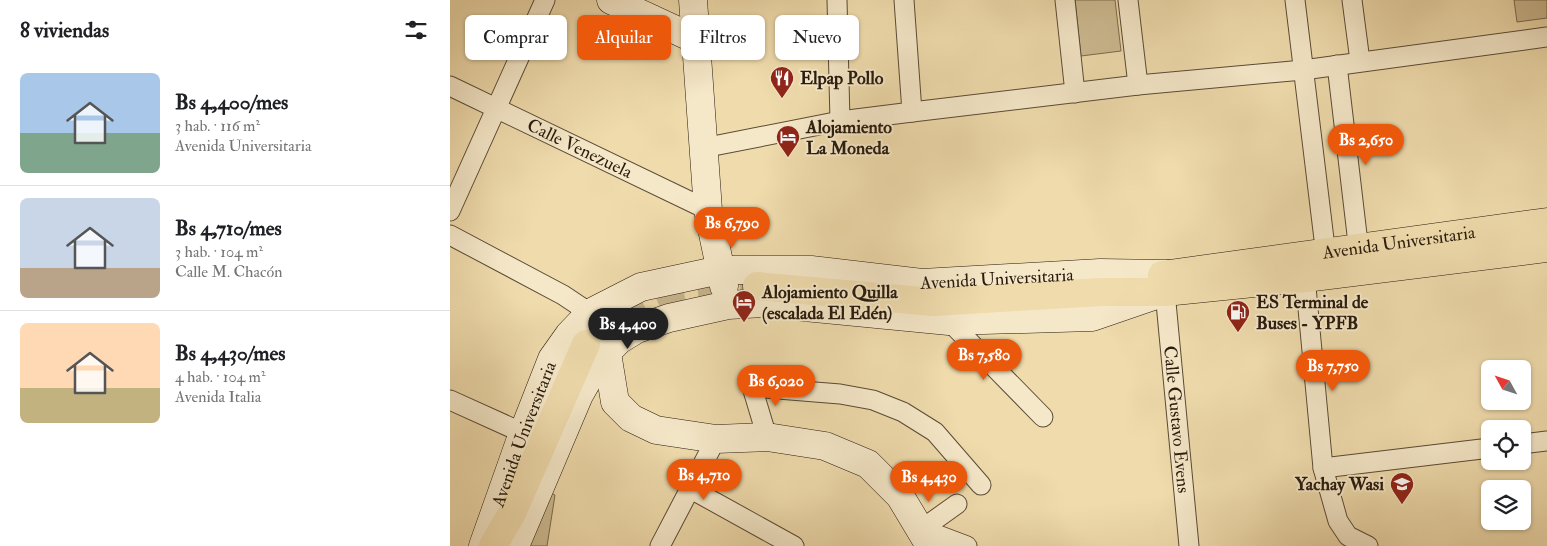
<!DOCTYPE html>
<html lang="es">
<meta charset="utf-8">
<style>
body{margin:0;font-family:"IM FELL Double Pica",serif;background:#f2f2f2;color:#202124;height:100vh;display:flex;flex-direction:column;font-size:19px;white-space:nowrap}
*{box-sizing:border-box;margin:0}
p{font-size:16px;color:#757577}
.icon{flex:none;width:28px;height:28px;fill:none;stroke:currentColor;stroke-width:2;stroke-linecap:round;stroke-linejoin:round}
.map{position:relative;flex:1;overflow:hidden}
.side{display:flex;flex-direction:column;background:#fff;width:450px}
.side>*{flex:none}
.banner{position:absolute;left:15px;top:15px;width:475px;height:45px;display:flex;gap:10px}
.needle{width:32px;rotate:310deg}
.controls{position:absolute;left:1031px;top:360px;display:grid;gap:10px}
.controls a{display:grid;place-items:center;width:50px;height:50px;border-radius:8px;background:#fff;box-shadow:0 1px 4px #0004;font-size:25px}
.price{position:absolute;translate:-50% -42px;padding:0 11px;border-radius:18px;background:#ea580c;color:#fff;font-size:16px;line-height:32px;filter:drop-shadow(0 1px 2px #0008)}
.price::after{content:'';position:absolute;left:50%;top:30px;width:15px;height:11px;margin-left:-8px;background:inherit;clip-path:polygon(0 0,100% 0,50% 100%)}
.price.current{background:#222;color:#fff}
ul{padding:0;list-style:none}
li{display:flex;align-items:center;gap:15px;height:125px;padding:0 20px}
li+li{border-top:1px solid #e0e0e0}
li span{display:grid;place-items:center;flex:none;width:140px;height:100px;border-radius:8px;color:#555}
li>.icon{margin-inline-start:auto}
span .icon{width:60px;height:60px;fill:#fffc;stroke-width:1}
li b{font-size:21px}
h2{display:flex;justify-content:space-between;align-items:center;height:60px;padding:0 20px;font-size:21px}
.chip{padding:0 18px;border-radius:8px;background:#fff;box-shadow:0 1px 4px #0004;font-size:18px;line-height:45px}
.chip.current{background:#ea580c;color:#fff}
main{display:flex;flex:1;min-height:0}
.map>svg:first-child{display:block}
.park{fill:#cdba91;stroke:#7a6a4f}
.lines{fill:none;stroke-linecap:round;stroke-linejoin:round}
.primary-tunnel{stroke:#c7b48c;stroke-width:28;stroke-dasharray:28 14;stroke-linecap:butt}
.street-casing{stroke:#5a4a35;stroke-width:21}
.secondary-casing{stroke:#281a0d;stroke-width:29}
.primary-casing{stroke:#281a0d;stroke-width:29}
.street{stroke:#f5e8c9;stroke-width:19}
.secondary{stroke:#f5e8c9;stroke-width:28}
.primary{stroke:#efdbac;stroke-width:28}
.labels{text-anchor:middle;stroke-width:4;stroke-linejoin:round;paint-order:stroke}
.poi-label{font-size:18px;font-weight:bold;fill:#281a0d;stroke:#f5e8c9;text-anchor:start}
.street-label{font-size:18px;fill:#281a0d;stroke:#f5e8c9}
</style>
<main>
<section class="side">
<h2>8 viviendas<svg class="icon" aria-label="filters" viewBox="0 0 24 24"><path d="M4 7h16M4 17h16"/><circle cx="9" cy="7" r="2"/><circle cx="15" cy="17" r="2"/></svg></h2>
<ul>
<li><span style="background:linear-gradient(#a9c7e8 60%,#7fa58c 0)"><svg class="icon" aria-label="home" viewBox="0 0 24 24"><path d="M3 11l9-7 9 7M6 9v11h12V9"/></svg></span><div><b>Bs 4,400/mes</b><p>3 hab. · 116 m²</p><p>Avenida Universitaria</p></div></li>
<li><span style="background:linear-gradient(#c9d6e8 70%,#b9a48a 0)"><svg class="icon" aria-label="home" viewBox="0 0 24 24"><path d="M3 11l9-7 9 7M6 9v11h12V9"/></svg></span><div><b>Bs 4,710/mes</b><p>3 hab. · 104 m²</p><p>Calle M. Chacón</p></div></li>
<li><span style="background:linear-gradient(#ffd9b3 65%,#c2b280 0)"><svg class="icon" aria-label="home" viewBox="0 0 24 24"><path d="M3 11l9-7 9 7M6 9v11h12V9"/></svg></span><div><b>Bs 4,430/mes</b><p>4 hab. · 104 m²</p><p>Avenida Italia</p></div></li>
</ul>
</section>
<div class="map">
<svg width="1097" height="546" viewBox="0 0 1097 546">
<rect width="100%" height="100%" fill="#efdbac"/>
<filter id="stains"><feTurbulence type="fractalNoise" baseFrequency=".004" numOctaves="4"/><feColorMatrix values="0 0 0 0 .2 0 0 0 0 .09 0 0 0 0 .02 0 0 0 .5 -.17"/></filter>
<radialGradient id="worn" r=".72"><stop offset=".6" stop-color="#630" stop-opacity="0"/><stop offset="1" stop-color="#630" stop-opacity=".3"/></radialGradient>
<!-- park -->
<g class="park">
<polygon points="625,0 665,0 671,51 631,56"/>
<polygon points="1064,0 1097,0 1097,18 1067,22"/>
<polygon points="96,490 105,495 97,546 74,546"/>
</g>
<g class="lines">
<!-- primary-tunnel -->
<path class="primary-tunnel" d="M 136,344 C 160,324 188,304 219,296 C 247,288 278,288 307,286"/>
<!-- street casing -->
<g class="street-casing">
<g id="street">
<polyline points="387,0 390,121"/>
<polyline points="454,0 462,112"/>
<polyline points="615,0 625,93"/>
<polyline points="678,0 688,85"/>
<polyline points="845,0 877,264"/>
<polyline points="902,0 910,61"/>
<polyline points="887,65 910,260"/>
<path id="s1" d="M 0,86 L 258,210"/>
<polyline points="253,148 390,121 462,112 688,85 853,70 1097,37"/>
<polyline points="0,211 95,0"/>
<polyline points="0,235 113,295 140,313"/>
<polyline points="854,266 873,468 888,521 898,536 918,546"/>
<path id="s2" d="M 715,292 L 739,546"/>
<polyline points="499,321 593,417"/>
<polyline points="0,400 73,433"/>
<polyline points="317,437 302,387 390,394 423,400 453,412 485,432 531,485"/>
<polyline points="1072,444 1097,441"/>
<polyline points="873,468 1040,448"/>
<polyline points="241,489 344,546"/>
<polyline points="472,529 517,546"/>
<polyline points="472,529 507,504"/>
<polyline points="210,546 266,439"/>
</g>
</g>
<!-- secondary casing -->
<g class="secondary-casing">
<g id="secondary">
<polyline points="161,0 245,39"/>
<polyline points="243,0 258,210 274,286"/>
<polyline points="140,313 157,353 165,402 181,418 206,430 266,439 317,437 375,446 418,464 450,496 480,546"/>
<path id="s3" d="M 33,546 L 73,433 L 102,359 L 119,335 L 140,313 L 191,287 L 270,270 L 361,270 L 472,283 L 650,273 L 717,274"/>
<polyline points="65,546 129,395 149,360 169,340 187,329 219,318 278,305 313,303 499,321 642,317 709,294"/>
</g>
</g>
<!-- primary casing -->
<g class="primary-casing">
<g id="primary">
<path id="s4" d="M 712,275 L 1097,222"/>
<polyline points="307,286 483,302 652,292 715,292 855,278 1097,248"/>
<polyline points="43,546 62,513 136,344"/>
</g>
</g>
<!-- street -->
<use href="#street" class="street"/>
<!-- secondary -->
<use href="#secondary" class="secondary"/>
<!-- primary -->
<use href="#primary" class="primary"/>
</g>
<!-- icons -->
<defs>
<g id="restaurant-pin" transform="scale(1.25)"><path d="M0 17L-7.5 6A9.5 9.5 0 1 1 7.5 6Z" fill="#8f2418" stroke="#f5e8c9"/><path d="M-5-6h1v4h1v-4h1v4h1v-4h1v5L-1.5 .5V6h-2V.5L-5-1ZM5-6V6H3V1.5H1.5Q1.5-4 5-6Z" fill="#fff"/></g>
<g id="hotel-pin" transform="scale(1.25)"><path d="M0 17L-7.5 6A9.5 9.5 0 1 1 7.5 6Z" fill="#8f2418" stroke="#f5e8c9"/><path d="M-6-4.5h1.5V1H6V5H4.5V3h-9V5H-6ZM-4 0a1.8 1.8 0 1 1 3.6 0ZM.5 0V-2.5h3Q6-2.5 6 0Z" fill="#fff"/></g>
<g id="fuel-pin" transform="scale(1.25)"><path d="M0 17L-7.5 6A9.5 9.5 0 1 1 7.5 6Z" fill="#8f2418" stroke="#f5e8c9"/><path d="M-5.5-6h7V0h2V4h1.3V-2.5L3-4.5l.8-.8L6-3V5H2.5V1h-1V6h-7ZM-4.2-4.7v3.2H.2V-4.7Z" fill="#fff"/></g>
<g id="school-pin" transform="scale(1.25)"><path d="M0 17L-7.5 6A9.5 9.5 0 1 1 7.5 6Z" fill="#8f2418" stroke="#f5e8c9"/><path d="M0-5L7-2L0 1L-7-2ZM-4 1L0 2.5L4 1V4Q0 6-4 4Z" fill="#fff"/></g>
</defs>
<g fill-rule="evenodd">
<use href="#restaurant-pin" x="332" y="78"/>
<use href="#hotel-pin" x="338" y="137"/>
<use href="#hotel-pin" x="294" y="302"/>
<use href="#fuel-pin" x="788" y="312"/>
<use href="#school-pin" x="952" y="484"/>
</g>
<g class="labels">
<!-- poi labels -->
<g class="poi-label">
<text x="350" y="84">Elpap Pollo</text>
<text x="356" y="133">Alojamiento<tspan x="356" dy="21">La Moneda</tspan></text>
<text x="312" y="298">Alojamiento Quilla<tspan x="312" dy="21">(escalada El Edén)</tspan></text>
<text x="806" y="308">ES Terminal de<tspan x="806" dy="21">Buses - YPFB</tspan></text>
<text x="934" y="490" text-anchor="end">Yachay Wasi</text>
</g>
<!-- street labels -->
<g class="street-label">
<text dy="6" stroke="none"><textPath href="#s1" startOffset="144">Calle Venezuela</textPath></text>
<text dy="6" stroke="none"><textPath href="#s4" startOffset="239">Avenida Universitaria</textPath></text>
<text dy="6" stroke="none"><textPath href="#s3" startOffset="675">Avenida Universitaria</textPath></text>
<text dy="6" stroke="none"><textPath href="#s2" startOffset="128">Calle Gustavo Evens</textPath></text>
<text dy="6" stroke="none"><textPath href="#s3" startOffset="119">Avenida Universitaria</textPath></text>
</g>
</g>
<rect width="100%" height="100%" filter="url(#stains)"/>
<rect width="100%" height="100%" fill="url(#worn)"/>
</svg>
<div class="controls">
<a><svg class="needle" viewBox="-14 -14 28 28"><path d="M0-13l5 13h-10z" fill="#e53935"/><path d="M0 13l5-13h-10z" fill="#757577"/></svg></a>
<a><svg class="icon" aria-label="locate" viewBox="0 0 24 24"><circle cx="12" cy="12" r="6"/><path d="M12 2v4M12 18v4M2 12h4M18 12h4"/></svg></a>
<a><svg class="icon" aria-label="layers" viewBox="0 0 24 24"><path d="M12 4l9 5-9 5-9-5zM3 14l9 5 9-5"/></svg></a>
</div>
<b class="price" style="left:916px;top:166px">Bs 2,650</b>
<b class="price" style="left:282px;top:249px">Bs 6,790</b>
<b class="price current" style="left:178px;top:350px">Bs 4,400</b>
<b class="price" style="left:534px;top:381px">Bs 7,580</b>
<b class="price" style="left:883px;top:392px">Bs 7,750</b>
<b class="price" style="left:326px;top:407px">Bs 6,020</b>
<b class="price" style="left:254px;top:501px">Bs 4,710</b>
<b class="price" style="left:479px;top:503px">Bs 4,430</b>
<div class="banner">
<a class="chip">Comprar</a>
<a class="chip current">Alquilar</a>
<a class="chip">Filtros</a>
<a class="chip">Nuevo</a>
</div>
</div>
</main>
